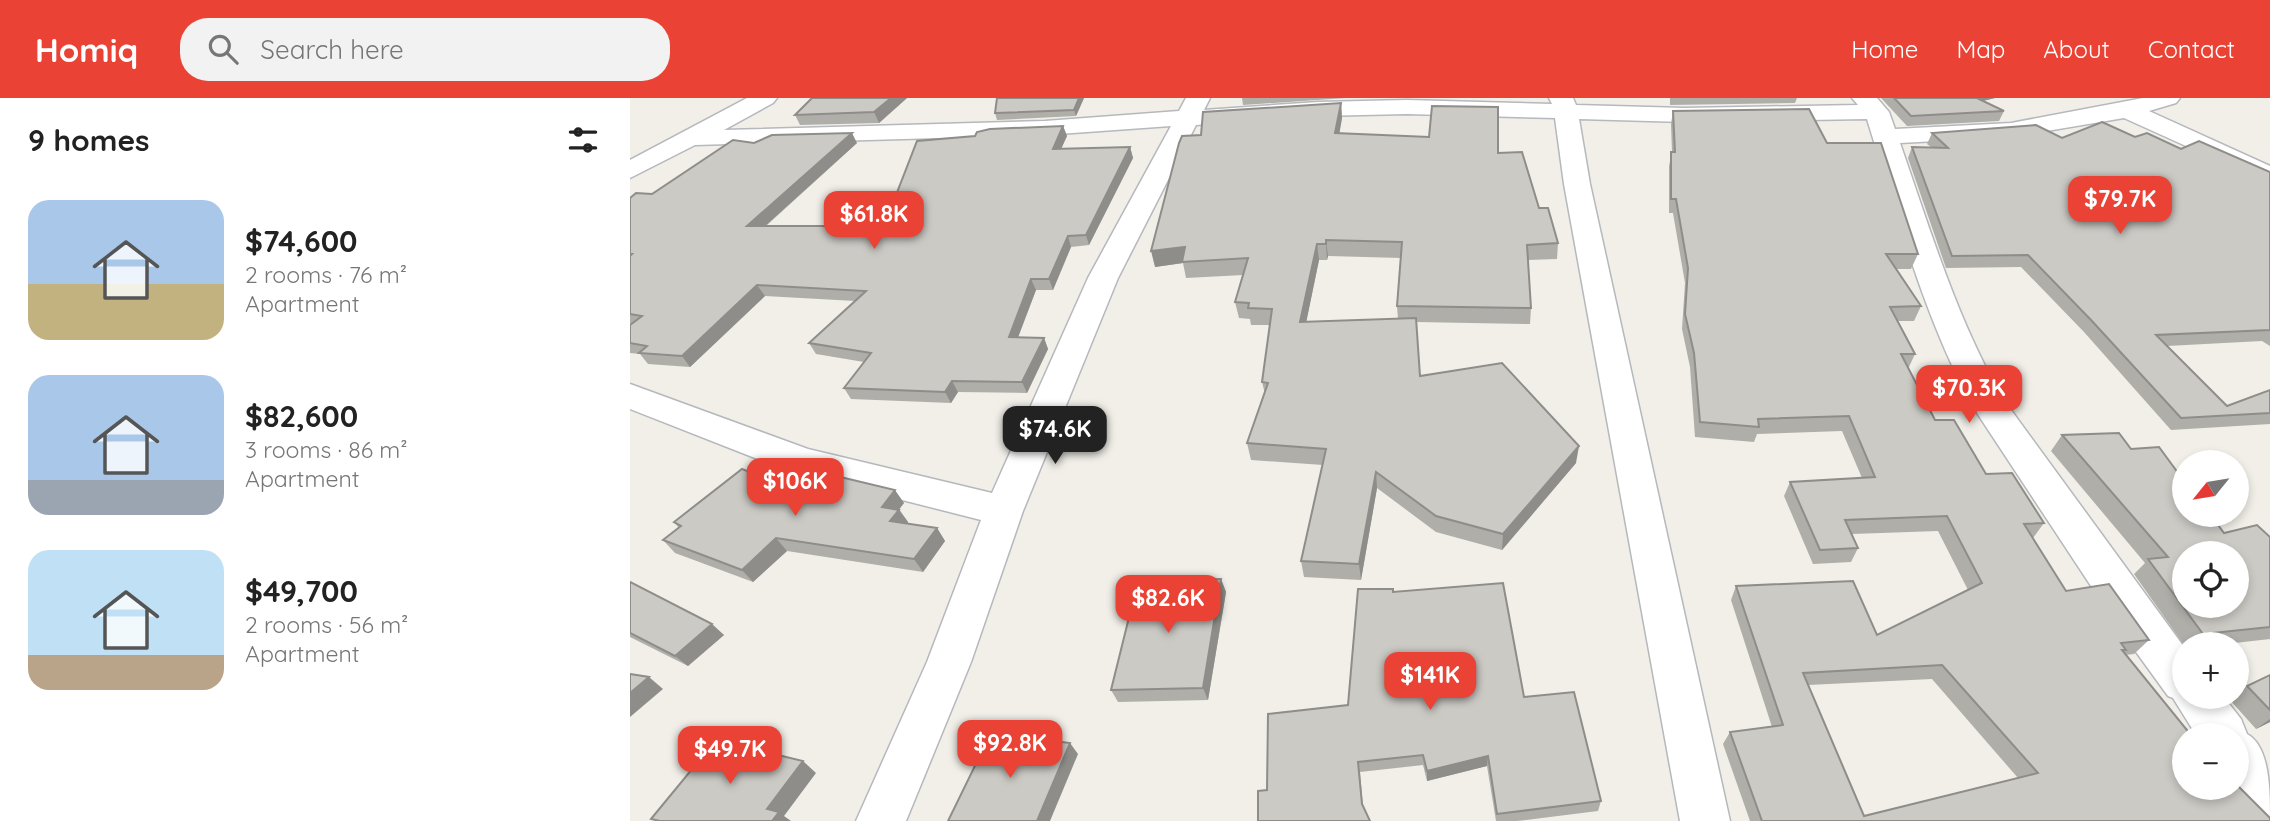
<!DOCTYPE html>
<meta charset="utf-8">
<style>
body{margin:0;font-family:Quicksand,sans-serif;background:#f2f2f2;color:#222;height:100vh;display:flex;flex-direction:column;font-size:26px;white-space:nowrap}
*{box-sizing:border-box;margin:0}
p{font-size:23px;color:#767676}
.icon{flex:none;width:38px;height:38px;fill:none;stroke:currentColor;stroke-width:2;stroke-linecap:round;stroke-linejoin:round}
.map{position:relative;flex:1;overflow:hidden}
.details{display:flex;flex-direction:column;background:#fff;width:630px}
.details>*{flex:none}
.needle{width:46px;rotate:240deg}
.tools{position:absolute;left:1542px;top:352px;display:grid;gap:14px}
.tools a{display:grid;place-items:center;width:77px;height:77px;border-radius:50%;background:#fff;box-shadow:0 4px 10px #0003;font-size:35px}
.price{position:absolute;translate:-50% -60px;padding:0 16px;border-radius:14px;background:#ea4335;color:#fff;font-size:23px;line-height:46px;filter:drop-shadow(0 2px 4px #0008)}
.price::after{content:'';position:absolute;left:50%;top:42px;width:21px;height:16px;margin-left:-10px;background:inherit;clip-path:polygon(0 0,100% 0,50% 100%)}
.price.current{background:#222;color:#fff}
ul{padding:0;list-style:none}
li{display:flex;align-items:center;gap:21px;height:175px;padding:0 28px}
li span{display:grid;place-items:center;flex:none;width:196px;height:140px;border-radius:21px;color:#555}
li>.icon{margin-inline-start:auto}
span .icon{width:84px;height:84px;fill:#fffc;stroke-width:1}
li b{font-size:30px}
h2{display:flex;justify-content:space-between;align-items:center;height:84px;padding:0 28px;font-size:30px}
header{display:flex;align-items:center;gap:42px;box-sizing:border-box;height:98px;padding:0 35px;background:#ea4335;color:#fff}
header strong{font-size:33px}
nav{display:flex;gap:38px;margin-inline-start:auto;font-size:24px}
.search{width:490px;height:63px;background:#f2f2f2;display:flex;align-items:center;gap:18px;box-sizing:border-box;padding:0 24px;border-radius:28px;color:#767676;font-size:26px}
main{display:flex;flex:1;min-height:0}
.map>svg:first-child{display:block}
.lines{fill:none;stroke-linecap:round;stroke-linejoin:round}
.minor-casing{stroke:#b5b8bc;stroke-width:3}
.minor{fill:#fff;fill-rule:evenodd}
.wall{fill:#afaea9;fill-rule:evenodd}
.shaded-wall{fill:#8f8d8a}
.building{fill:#cccac5;stroke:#8f8d8a;stroke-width:2;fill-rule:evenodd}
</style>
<header>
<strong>Homiq</strong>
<div class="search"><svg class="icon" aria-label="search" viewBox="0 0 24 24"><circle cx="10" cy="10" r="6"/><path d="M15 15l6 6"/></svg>Search here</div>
<nav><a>Home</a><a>Map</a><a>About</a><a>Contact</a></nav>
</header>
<main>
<section class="details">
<h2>9 homes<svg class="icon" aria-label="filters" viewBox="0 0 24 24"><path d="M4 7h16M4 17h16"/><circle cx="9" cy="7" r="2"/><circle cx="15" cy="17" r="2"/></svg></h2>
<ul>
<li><span style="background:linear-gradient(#a9c7e8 60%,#c2b280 0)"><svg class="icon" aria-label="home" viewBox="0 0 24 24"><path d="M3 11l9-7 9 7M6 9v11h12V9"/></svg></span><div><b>$74,600</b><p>2 rooms · 76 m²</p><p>Apartment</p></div></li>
<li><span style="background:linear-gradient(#a9c7e8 75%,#9aa5b1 0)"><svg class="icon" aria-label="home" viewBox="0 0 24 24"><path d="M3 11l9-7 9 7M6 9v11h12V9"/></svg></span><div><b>$82,600</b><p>3 rooms · 86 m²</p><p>Apartment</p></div></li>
<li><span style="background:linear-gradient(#bfe0f5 75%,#b9a48a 0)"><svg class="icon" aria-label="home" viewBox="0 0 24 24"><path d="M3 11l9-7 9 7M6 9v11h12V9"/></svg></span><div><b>$49,700</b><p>2 rooms · 56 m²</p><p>Apartment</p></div></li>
</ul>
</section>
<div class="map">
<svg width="1640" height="723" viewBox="0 0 1640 723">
<rect width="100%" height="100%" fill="#f1efe8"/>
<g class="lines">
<!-- minor casing -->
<g class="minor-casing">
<path id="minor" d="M 117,0 L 147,0 L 143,5 L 94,32 L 415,23 L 549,13 L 556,0 L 580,0 L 574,12 L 688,4 L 777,2 L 922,6 L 919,0 L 943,0 L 946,7 L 1055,10 L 1228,7 L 1222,0 L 1247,0 L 1259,14 L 1265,31 L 1381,25 L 1513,0 L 1550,0 L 1546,5 L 1519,13 L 1640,68 L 1640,86 L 1494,20 L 1381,39 L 1270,45 C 1300,131 1327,222 1373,301 L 1554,549 L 1554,598 L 1593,598 L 1611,621 L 1617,636 C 1640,648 1640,693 1640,721 L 1623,714 L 1604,690 L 1606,690 L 1606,637 L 1566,637 L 1543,600 L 1538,598 L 1488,529 L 1343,309 C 1294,220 1267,117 1237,21 L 1055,24 L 949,21 L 960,86 L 1100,723 L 1050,723 L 934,86 L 925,20 L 777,16 L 688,18 L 566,27 L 488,180 L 393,413 L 341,564 L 276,723 L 226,723 L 297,564 L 351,422 L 158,373 L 0,311 L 0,286 L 178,351 L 362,395 L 458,180 L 541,28 L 415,37 L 65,47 L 0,80 L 0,62 Z"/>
</g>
<!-- minor -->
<use href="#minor" class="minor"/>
</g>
<!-- wall -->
<g class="wall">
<polygon points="277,0 249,25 170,27 165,17"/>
<polygon points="367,0 454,0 446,18 367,22 365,15"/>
<polygon points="612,0 716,0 613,7"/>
<polygon points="1040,0 1167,0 1165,5 1040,7"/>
<polygon points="1251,0 1365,0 1353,3 1374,13 1369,23 1277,28"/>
<path d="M 711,5 L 712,20 L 709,35 L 868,55 L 909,110 L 928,145 L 927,161 L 898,162 L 901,210 L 900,226 L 786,224 L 790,278 L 946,365 L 872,452 L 806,434 L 747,390 L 731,482 L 674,479 L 671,463 L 693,367 L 621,362 L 617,345 L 635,296 L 632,284 L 640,227 L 621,227 L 620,221 L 609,220 L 605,204 L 613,177 L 556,180 L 553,165 L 525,169 L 571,37 ZM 698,158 L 771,160 L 767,208 L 768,221 L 676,224 L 689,162 L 697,162 Z"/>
<path d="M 1043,13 L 1197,45 L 1288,156 L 1281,171 L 1266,171 L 1291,208 L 1284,223 L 1267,223 L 1285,256 L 1278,271 L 1305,322 L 1356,376 L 1414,425 L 1403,440 L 1436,493 L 1519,542 L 1504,556 L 1495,557 L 1554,637 L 1640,723 L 1120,723 L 1093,646 L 1100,634 L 1142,629 L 1101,502 L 1106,488 L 1247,537 L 1338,492 L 1308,433 L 1222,436 L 1228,450 L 1221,464 L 1183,466 L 1154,398 L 1160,384 L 1232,380 L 1212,333 L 1127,336 L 1124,344 L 1065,339 L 1060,269 L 1052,231 L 1055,185 L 1043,115 L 1039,115 L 1039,68 L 1042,54 L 1041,26 ZM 1302,581 L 1388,680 L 1234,718 L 1178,587 Z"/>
<polygon points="433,28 437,38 431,51 500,49 503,60 459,147 441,149 423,192 406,192 388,239 414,240 418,251 397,295 328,294 321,305 221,301 214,290 234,264 186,256 179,245 225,203 135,198 60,269 18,266 10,256 0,255 0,227 2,226 0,225 0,100 22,96 124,45 227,45 136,128 254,128 345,38"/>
<polygon points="1302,35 1432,40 1505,39 1640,74 1640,248 1632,243 1537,248 1597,308 1640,292 1640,326 1541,332 1454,234 1391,169 1316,170 1278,60 1282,49 1301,49 1297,46"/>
<polygon points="1432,337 1501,351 1594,435 1640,439 1640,541 1596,546 1554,547 1504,476 1515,465 1421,353"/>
<polygon points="152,387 274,405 269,411 278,424 277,426 307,430 315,443 293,474 157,453 123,484 45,455 33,442 49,430 44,424"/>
<polygon points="591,481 596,494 578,602 488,604 481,592"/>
<polygon points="0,484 94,537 58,568 0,539"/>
<polygon points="763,494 894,599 971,703 968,713 887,723 866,723 857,668 797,683 793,667 730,674 733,708 637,692 718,607"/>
<polygon points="1640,577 1640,624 1626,631 1599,601 1603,598 1606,598 1606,596 1617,588"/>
</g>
<!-- shaded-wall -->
<g class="shaded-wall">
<polygon points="261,0 277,0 249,25 244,14"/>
<polygon points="449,0 454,0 446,18 444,12"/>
<polygon points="1339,0 1365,0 1336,7"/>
<polygon points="711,5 712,20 707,50 705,35"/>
<polygon points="433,28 437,38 426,62 423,51"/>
<polygon points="222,35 227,45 124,138 117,128"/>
<polygon points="500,49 503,60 459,147 456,137"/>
<polygon points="438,138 441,149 423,192 419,181"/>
<polygon points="696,142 698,158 697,162 696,146"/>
<polygon points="687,146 689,162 673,240 670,224"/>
<polygon points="555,149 553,165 525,169 521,153"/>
<polygon points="401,181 406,192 384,250 379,239"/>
<polygon points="127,187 135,198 60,269 52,258"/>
<polygon points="414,240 418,251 397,295 392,284"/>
<polygon points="322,283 328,294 321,305 315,294"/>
<polygon points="949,348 946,365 872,452 873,436"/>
<polygon points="746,374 747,390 731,482 729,466"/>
<polygon points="265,392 274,405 261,422 252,409"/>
<polygon points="269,412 278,424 269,436 260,423"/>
<polygon points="307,430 315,443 293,474 284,461"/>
<polygon points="146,440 157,453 123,484 112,472"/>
<polygon points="591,481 596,494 578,602 573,590"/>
<polygon points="82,526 94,537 58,568 45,558"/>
<polygon points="19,579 33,591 0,619 0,595"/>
<polygon points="1640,621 1640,624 1626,631"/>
<polygon points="440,645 448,656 420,723 407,723"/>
<polygon points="858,658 857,668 797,683 797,673"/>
<polygon points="173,663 186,675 154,718 161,723 142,723 137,711"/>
</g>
<!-- building -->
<g class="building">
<polygon points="182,0 261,0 244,14 165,17"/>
<polygon points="367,0 449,0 444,12 365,15"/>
<polygon points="1264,0 1347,0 1374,13 1281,18"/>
<polygon points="711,5 705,35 799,39 802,8 868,9 868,55 892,54 909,110 918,110 928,145 897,147 901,210 767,208 772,144 696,142 696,146 687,146 670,224 786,220 790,278 872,265 949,348 873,436 806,418 746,374 729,466 671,463 696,351 617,345 638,285 632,284 642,211 618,210 619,205 605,204 618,160 552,164 555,149 521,153 549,45 552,38 571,37 573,14"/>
<path d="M 1179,11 L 1197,45 L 1251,45 L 1288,156 L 1256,156 L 1291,208 L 1260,209 L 1285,256 L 1271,256 L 1305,322 L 1324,322 L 1356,376 L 1382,375 L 1414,425 L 1394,426 L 1436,493 L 1479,486 L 1519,542 L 1491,545 L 1496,552 L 1492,552 L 1561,637 L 1554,637 L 1554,690 L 1606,690 L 1606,686 L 1640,720 L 1640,723 L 1132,723 L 1100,634 L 1153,627 L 1106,488 L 1223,483 L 1247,537 L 1352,485 L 1317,418 L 1215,422 L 1228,450 L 1190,452 L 1160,384 L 1245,379 L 1219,318 L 1128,321 L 1129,329 L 1070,324 L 1064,255 L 1055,216 L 1058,170 L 1046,101 L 1041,101 L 1041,54 L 1045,54 L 1043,13 ZM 1312,567 L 1408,675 L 1234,718 L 1173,575 Z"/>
<polygon points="1472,24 1505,39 1517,35 1551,51 1569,43 1640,74 1640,232 1526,237 1597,308 1640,292 1640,315 1551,320 1461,222 1398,157 1322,158 1282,49 1318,50 1302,35 1406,27 1432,40"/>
<polygon points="433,28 423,51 500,49 456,137 438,138 419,181 401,181 379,239 414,240 392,284 322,283 315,294 214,290 241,255 179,245 236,193 127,187 52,258 9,255 17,248 0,245 0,227 12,218 0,216 0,158 2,156 0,156 0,100 6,95 22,96 103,42 124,45 142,37 222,35 117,128 254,128 287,43 345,38 347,34 360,31"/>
<path d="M 1489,335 L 1501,351 L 1529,349 L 1554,383 L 1554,416 L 1580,416 L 1594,435 L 1627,427 L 1640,439 L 1640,529 L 1573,536 L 1518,461 L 1538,459 L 1432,337 ZM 1554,455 L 1606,455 L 1606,508 L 1554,508 Z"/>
<polygon points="112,371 152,387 168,371 202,377 265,392 252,409 269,412 260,423 307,430 284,461 146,440 112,472 33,442 51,428 44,424"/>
<polygon points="591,481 573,590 481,592 508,483"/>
<polygon points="0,484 82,526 45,558 0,535"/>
<polygon points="873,485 894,599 944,594 971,703 867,716 858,658 797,673 793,657 728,664 732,706 740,723 628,723 628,693 637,692 638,616 718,607 728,491 763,491 763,494"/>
<polygon points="0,576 19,579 0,595"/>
<polygon points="1640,577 1640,612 1617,588"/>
<polygon points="361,635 440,645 407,723 318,723"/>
<polygon points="86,642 173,663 137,711 149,714 142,723 30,723 21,721"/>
</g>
</svg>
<div class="tools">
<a><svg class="needle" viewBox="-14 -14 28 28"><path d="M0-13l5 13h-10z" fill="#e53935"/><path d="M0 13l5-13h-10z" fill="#767676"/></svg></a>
<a><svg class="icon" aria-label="locate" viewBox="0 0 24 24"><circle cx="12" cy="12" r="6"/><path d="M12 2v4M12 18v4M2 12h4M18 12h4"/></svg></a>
<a>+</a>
<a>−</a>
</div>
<b class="price" style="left:1490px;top:138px">$79.7K</b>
<b class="price" style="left:244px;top:153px">$61.8K</b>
<b class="price" style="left:1339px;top:327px">$70.3K</b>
<b class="price current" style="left:425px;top:368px">$74.6K</b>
<b class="price" style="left:165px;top:420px">$106K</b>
<b class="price" style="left:538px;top:537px">$82.6K</b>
<b class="price" style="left:800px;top:614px">$141K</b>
<b class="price" style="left:380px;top:682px">$92.8K</b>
<b class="price" style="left:100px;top:688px">$49.7K</b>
</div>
</main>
